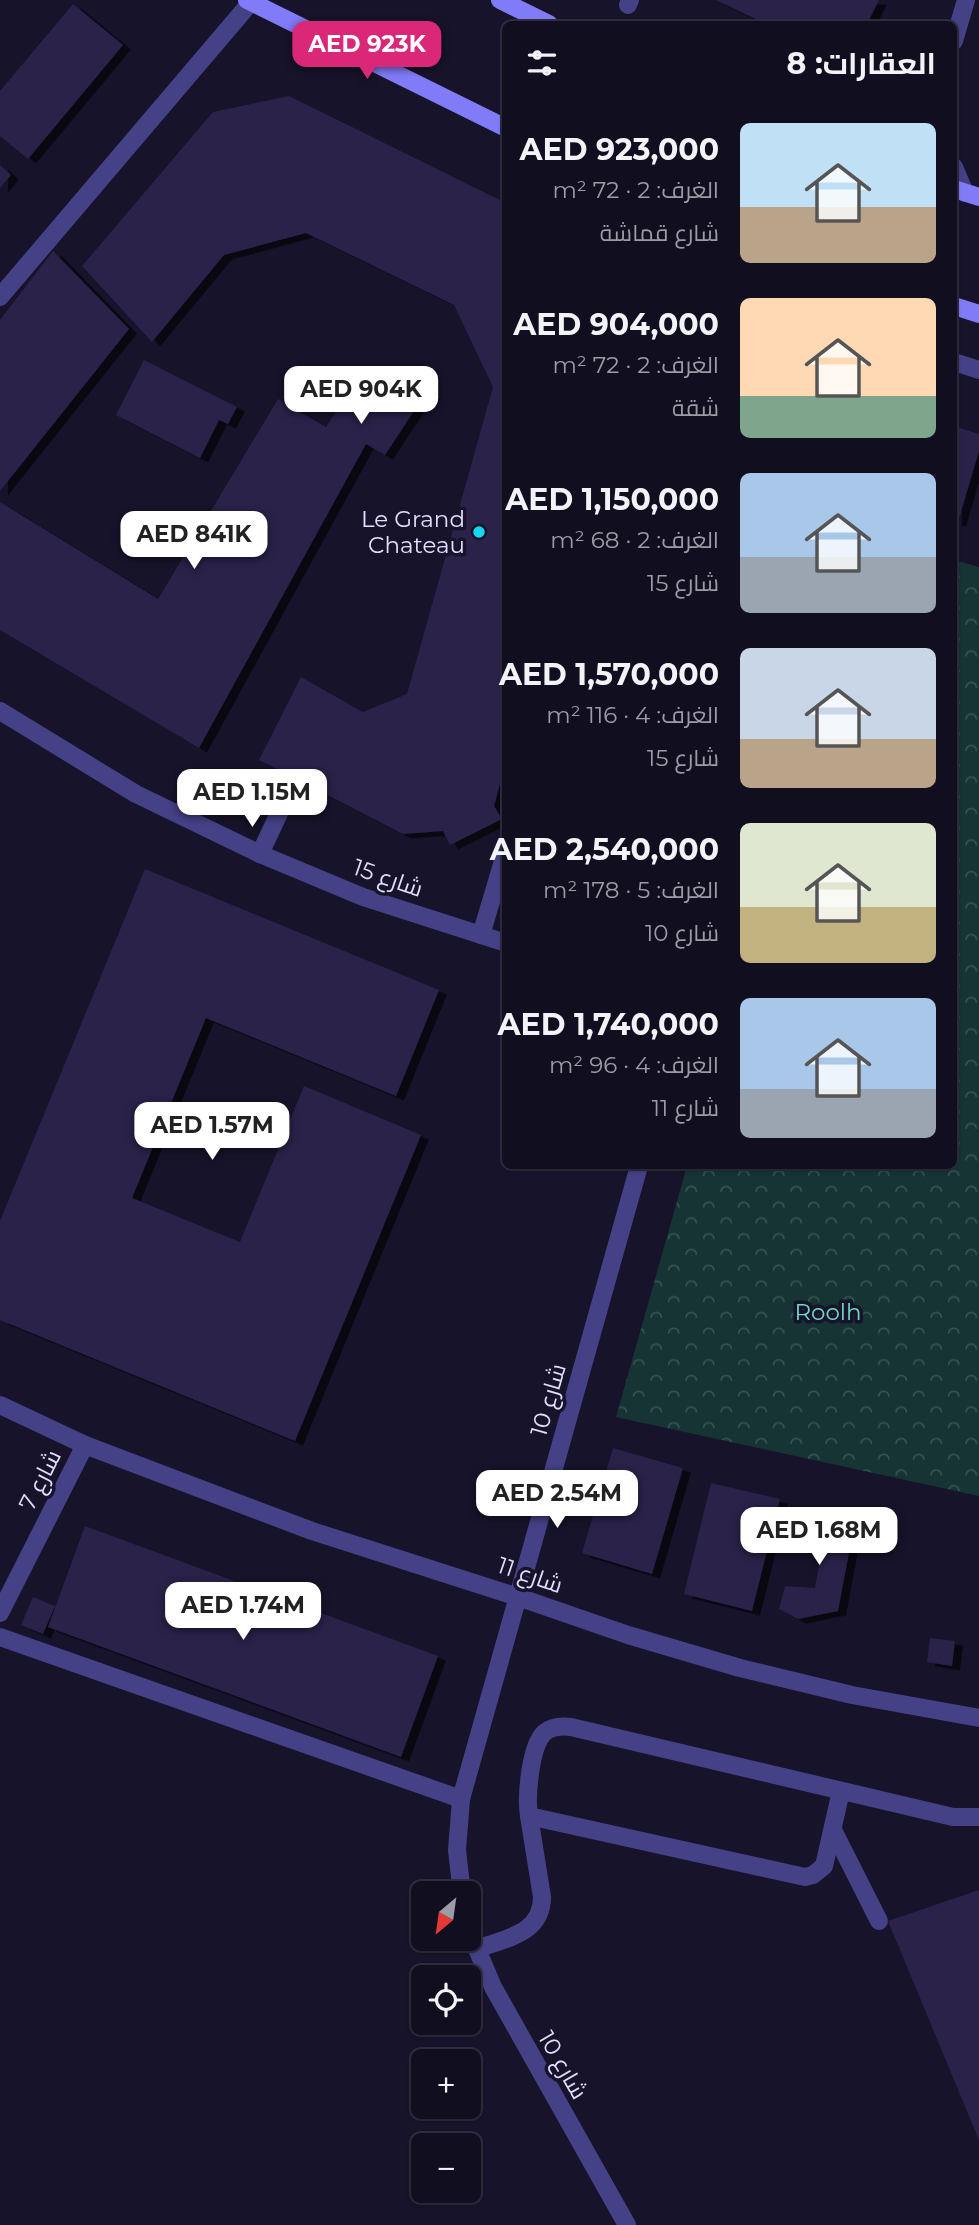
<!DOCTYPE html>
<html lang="ar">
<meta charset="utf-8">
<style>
body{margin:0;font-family:Montserrat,Cairo,sans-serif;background:#1a1729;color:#f1f3f6;direction:rtl;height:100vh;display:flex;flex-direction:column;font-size:26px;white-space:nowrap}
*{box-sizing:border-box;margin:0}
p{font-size:23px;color:#9c9ca5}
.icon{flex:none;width:38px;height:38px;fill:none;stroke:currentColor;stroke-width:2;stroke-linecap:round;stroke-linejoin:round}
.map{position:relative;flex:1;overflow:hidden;direction:ltr}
.side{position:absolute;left:502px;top:21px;width:455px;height:1148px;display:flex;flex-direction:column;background:#110e20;border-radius:10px;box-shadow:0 2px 5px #0004,0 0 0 2px #302e3e;direction:rtl}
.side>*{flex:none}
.needle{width:46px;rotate:209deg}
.fabs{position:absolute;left:411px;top:1881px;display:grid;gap:14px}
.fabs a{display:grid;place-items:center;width:70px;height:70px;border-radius:10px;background:#110e20;box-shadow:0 2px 5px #0004,0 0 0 2px #302e3e;font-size:35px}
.price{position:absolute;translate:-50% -60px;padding:0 16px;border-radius:14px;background:#fff;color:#222;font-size:23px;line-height:46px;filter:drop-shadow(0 2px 4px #0008)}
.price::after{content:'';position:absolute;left:50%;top:42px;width:21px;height:16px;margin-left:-10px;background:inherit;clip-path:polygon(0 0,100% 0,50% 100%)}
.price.selected{background:#db2777;color:#fff}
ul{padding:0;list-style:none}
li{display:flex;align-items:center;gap:21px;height:175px;padding:0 21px}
li span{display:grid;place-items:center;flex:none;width:196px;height:140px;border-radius:10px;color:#555}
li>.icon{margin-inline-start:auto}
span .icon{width:84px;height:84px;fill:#fffc;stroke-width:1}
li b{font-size:30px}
h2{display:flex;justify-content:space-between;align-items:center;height:84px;padding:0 21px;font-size:30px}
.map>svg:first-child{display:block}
.park{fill:url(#park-crowns)}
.building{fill:#2a204a;filter:url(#shadow)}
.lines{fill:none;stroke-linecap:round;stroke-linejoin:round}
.lane{stroke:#454187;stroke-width:18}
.street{stroke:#454187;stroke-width:18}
.secondary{stroke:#817bf7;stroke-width:18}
.poi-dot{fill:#16d6f2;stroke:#17132b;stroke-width:2.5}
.labels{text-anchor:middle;stroke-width:7;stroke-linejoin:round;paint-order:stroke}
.poi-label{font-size:23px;fill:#e3defd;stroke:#17132b;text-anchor:end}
.street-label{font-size:23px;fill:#e3defd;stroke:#17132b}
.park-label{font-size:23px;fill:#6ddbc2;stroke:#17132b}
</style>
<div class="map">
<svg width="979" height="2225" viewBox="0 0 979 2225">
<defs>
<pattern id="park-crowns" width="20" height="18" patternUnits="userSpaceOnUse" patternTransform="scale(1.75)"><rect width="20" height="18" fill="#163434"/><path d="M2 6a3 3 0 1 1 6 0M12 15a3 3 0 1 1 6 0" fill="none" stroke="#385152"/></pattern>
<filter id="shadow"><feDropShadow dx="8" dy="4.5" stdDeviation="0" flood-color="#0009"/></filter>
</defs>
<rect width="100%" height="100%" fill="#17132b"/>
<!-- park -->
<polygon class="park" points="954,560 979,567 979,1496 616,1417 687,1166 954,1166"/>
<!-- building -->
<g class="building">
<polygon points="716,0 879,0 867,24 766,24"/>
<polygon points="73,4 123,45 28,159 0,136 0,91"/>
<polygon points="289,96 506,203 506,762 494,806 502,819 450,845 443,831 403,834 259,760 301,677 363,712 407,694 493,387 454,305 306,233 224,255 152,342 82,266 213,112"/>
<polygon points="0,165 11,175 0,188"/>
<polygon points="53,251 129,329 0,491 0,320"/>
<polygon points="144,360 237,407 228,424 219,420 200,458 116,415"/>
<polygon points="361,373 416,408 385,455 366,444 199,748 0,630 0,502 158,599 278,399 326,427"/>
<polygon points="954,426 979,434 979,451 958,522 954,521"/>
<polygon points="145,869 439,990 396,1096 206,1018 132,1198 240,1242 304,1086 421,1135 295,1441 0,1320 0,1221"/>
<polygon points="613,1448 683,1468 652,1574 582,1553"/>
<polygon points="711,1483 780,1499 752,1611 684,1594"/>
<polygon points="795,1515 854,1526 838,1611 798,1619 779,1609 785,1586 815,1588 821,1554 789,1546"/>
<polygon points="85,1526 438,1656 401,1757 48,1627"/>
<polygon points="33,1597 55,1606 43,1634 21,1625"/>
<polygon points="930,1638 955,1641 952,1666 927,1662"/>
<polygon points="979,1890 979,2140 888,1921"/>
</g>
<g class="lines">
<!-- lane -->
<g class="lane">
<polyline points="628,5 630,0"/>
<polyline points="0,297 251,2"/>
<polyline points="954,362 979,370"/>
<polyline points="260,854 295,779"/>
<polyline points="481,935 506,851"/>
<polyline points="0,1637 461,1799"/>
<path d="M 841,1791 L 824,1866 L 813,1875 L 805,1877 L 529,1816 C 526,1797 530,1747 544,1733 C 552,1726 562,1726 571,1727 L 953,1817 L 979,1817"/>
<polyline points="833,1830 879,1921"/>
<path d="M 477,1949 C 506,1938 542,1934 542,1897 L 529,1816"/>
</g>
<!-- street -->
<g class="street">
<polyline points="954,41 966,0"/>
<polyline points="954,167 965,193"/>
<polyline points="0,711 136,794 260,854 363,897 506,943"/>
<polyline points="0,1405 85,1445 312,1531 518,1597 628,1635 740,1668 852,1695 979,1718"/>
<polyline points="0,1613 85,1445"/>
<polyline points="462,1894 457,1850 461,1799 639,1166"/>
<polyline points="469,1923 477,1949 493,1987 627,2225"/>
</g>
<!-- secondary -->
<g class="secondary">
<polyline points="247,0 506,128"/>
<polyline points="500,0 549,24"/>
<polyline points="954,189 979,197"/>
<polyline points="954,306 979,314"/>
</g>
</g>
<!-- markers -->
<circle class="poi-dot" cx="479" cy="532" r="7"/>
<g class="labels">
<!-- poi labels -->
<g class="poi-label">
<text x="465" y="527">Le Grand<tspan x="465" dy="26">Chateau</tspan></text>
</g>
<!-- street labels -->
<g class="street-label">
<text transform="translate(388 878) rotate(19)" y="8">شارع 15</text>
<text transform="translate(548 1400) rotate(-74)" y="8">شارع 10</text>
<text transform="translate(40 1480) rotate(-63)" y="8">شارع 7</text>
<text transform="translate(530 1575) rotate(19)" y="8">شارع 11</text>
<text transform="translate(563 2065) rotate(60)" y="8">شارع 10</text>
</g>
<!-- park labels -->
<g class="park-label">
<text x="828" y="1320">Roolh</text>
</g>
</g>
</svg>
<div class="fabs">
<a><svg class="needle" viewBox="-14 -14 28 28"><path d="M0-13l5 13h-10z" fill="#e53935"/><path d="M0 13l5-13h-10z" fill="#9c9ca5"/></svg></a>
<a><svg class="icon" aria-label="locate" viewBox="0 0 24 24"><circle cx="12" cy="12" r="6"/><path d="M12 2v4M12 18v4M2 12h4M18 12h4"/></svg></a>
<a>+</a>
<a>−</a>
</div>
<b class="price selected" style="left:367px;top:81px">AED 923K</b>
<b class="price" style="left:361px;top:426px">AED 904K</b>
<b class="price" style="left:194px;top:571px">AED 841K</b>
<b class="price" style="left:252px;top:829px">AED 1.15M</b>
<b class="price" style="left:212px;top:1162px">AED 1.57M</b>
<b class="price" style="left:557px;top:1530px">AED 2.54M</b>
<b class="price" style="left:819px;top:1567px">AED 1.68M</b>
<b class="price" style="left:243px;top:1642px">AED 1.74M</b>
<section class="side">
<h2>العقارات: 8<svg class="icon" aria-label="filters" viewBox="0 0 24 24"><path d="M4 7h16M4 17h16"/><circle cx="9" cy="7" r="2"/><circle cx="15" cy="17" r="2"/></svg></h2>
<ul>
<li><span style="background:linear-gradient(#bfe0f5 60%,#b9a48a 0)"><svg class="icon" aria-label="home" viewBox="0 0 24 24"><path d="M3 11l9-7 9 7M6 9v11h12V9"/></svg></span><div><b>AED 923,000</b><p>الغرف: 2 · 72 m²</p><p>شارع قماشة</p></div></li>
<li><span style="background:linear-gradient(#ffd9b3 70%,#7fa58c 0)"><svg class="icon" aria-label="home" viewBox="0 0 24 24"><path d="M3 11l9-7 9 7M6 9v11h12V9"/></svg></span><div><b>AED 904,000</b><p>الغرف: 2 · 72 m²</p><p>شقة</p></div></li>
<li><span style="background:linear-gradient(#a9c7e8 60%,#9aa5b1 0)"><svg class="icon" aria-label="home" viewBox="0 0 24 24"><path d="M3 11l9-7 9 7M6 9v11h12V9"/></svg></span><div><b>AED 1,150,000</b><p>الغرف: 2 · 68 m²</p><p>شارع 15</p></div></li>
<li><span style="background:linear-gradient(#c9d6e8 65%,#b9a48a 0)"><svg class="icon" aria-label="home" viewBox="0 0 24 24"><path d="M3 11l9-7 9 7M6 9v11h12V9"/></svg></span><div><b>AED 1,570,000</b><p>الغرف: 4 · 116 m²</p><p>شارع 15</p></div></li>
<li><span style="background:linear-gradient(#dfe7d0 60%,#c2b280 0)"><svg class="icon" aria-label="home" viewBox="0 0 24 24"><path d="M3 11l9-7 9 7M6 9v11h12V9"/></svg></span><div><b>AED 2,540,000</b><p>الغرف: 5 · 178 m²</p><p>شارع 10</p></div></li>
<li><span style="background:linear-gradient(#a9c7e8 65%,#9aa5b1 0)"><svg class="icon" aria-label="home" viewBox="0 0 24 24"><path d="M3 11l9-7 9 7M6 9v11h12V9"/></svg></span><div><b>AED 1,740,000</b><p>الغرف: 4 · 96 m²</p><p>شارع 11</p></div></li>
</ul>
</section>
</div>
